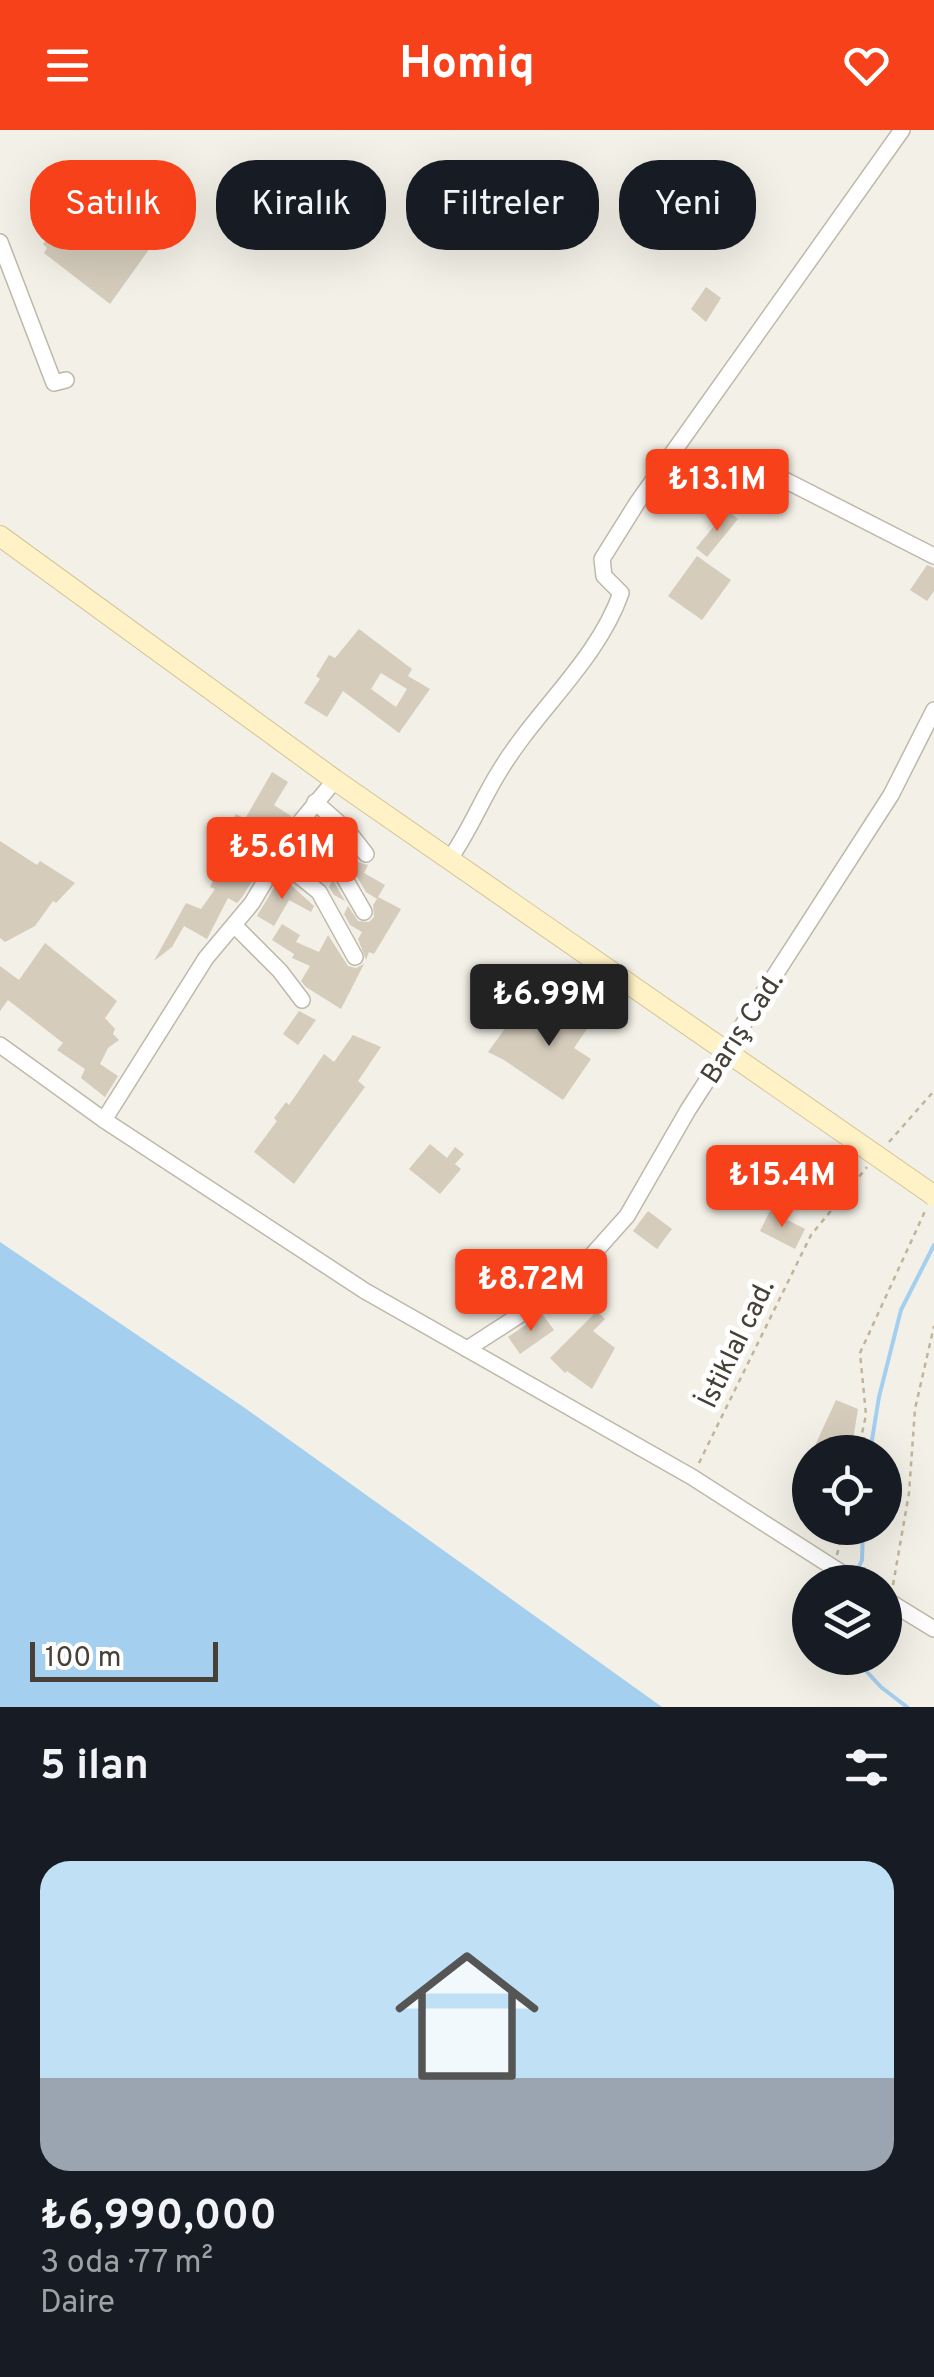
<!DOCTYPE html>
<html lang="tr">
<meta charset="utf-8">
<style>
body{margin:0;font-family:Overpass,sans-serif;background:#20242c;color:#f1f3f6;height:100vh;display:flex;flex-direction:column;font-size:38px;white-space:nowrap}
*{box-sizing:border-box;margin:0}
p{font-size:32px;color:#9ea1a6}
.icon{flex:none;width:55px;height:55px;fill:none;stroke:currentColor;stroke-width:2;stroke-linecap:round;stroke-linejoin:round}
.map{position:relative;height:1577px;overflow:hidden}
.panel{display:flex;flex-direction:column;background:#171b24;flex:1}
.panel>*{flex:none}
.guide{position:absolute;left:30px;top:30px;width:875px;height:90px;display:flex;gap:20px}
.controls{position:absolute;left:792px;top:1305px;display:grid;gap:20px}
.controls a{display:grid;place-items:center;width:110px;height:110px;border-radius:50%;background:#171b24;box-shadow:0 10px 40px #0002;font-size:50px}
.scale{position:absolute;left:30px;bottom:25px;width:188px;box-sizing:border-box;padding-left:10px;border:5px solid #464036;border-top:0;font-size:28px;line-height:35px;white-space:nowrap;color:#464036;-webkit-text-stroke:8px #fff;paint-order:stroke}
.price{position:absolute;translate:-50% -85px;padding:0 22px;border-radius:10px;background:#f7411a;color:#fff;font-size:32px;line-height:65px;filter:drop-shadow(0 2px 5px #0008)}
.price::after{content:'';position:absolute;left:50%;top:60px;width:30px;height:22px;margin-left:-15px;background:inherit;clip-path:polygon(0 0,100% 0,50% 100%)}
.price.selected{background:#222;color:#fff}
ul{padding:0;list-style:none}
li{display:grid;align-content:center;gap:20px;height:530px;padding:0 40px}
li span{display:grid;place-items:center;height:310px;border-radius:30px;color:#555}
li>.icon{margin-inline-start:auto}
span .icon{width:180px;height:180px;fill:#fffc;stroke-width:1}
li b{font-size:42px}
h2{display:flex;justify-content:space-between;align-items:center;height:120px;padding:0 40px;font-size:42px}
.chip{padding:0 35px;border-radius:40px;background:#171b24;box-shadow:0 10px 40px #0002;font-size:35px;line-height:90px}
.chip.selected{background:#f7411a;color:#fff}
header{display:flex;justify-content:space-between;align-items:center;height:130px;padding:0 40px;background:#f7411a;color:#fff;font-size:45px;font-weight:700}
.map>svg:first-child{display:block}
.water{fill:#a4cfef}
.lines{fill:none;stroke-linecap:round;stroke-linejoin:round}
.stream{stroke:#a4cfef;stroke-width:4}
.building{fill:#d5ccbc;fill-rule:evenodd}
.minor-casing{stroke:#bfb8aa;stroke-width:18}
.secondary-casing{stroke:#d3c497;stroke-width:22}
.path{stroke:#c0b49b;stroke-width:2.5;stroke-dasharray:5 5;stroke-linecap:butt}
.minor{stroke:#fff;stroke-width:15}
.secondary{stroke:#fef2c6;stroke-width:20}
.secondary-bridge-casing{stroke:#d3c497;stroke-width:22;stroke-linecap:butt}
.secondary-bridge{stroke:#fef2c6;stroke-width:20}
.labels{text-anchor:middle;stroke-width:10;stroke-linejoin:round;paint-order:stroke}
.street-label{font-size:28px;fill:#464036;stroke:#fff}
</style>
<header><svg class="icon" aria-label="menu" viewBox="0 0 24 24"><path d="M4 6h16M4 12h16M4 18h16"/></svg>Homiq<svg class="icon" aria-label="heart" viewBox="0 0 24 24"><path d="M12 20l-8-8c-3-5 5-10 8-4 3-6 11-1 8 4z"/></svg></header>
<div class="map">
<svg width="934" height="1577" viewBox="0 0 934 1577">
<rect width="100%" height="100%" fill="#f3f0e7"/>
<!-- water -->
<polygon class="water" points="0,1112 242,1276 662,1577 0,1577"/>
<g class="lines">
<!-- stream -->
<g class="stream">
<polyline points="870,1322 879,1267 901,1180 934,1115"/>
<polyline points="854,1448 862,1430 863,1398"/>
<polyline points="854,1528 881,1557 907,1577"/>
</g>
</g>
<!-- building -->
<g class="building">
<polygon points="85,55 92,60 95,57 160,104 110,174 44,123 47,118 43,114"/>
<polygon points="706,157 721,168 706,192 691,179"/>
<polygon points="727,380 738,389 707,427 696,418"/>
<polygon points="697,426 731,450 702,490 668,466"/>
<polygon points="927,435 934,438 934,461 927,471 910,460"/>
<path d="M 359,499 L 412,539 L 408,546 L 430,559 L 399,603 L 343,561 L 327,587 L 304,573 L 320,549 L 316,546 L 329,525 L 335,528 ZM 381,543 L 407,559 L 396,577 L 371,559 Z"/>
<polygon points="272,642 288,652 274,675 291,686 243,766 237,773 228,768 207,809 184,796 172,817 154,831 186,773 201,779 215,759 210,757 231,711 222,707 236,684 245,689"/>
<polygon points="317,689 340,709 358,732 368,735 364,743 385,755 378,767 401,779 374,824 369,822 366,830 358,809 362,802 350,795 344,784 348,776 358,791 369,792 374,787 373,775 377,769 366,762 341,720 311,696"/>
<polygon points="0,711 37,735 40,731 75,753 56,773 53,771 35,796 5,812 0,808"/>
<polygon points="299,716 324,735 345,771 334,765 329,757 332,751 310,740 293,727"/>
<polygon points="281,746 314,776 311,782 289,770 274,796 257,786"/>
<polygon points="282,794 300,805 296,812 319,822 328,805 348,836 356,838 364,834 341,879 306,857 301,851 310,836 292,828 294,824 272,810"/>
<polygon points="45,813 117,871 105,888 115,899 113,904 119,910 108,918 100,934 118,946 105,967 81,948 85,939 57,920 63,913 8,870 0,881 0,836 19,850"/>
<polygon points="581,864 602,877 574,918 591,929 563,970 504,930 488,922 509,893 522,898 528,888 553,904"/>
<polygon points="299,881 316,890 298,915 283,904"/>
<polygon points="353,905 381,917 358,951 365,957 294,1054 254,1022 277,991 274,988 286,972 289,975 324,924 334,932"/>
<polygon points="430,1014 447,1028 455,1017 464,1024 455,1034 461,1039 440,1064 409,1039"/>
<polygon points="648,1081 672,1099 657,1119 633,1101"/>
<polygon points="770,1081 805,1099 795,1119 760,1101"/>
<polygon points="597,1181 605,1189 593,1201 615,1218 592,1259 567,1241 565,1243 550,1228"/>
<polygon points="542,1184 554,1200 520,1224 508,1207"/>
<polygon points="836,1270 858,1279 851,1322 812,1322"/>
</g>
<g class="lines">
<!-- minor casing -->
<g class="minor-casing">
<g id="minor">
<polyline points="0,112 54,253 66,250"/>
<polyline points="777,346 934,426"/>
<polyline points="315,672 348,701 366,724"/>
<polyline points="298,700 333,728 364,782"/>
<polyline points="278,729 319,762 355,827"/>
<path d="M 449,730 C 469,702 481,671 499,642 C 536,580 597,531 621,463 L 604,446 L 602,429 L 637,373 L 902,0"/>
<polyline points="235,796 280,841 302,870"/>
<polyline points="0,915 104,990 365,1161 692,1347 856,1452"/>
<polyline points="104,990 206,828 252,773 301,691 335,650"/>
<polyline points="467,1219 549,1166 575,1144 627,1086 688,980 891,665 934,580"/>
<polyline points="885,1469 934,1499"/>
</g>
</g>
<!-- secondary casing -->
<g class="secondary-casing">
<polyline id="secondary" points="0,406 335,650 926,1060"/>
</g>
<!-- path -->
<g class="path">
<polyline points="889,1012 934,961"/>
<polyline points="858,1322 866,1285 860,1223 926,1079"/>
<polyline points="699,1333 811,1105 867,1037"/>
<polyline points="837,1425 843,1398"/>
<polyline points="893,1455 909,1363 915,1279 934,1196"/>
</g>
<!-- minor -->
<use href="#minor" class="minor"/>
<!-- secondary -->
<use href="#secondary" class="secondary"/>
<!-- secondary-bridge casing -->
<g class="secondary-bridge-casing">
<polyline id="secondary-bridge" points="926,1060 934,1066"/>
</g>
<!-- secondary-bridge -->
<use href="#secondary-bridge" class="secondary-bridge"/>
</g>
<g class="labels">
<!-- street labels -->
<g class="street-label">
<text transform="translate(741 897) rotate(-57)" y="10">Barış Cad.</text>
<text transform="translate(735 1213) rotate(-64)" y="10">İstiklal cad.</text>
</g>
</g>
</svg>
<div class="controls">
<a><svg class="icon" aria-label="locate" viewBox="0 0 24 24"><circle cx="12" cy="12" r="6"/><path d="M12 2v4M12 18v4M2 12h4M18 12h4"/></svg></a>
<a><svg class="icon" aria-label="layers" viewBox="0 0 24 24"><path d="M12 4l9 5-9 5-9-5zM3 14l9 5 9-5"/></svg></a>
</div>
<div class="scale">100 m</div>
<b class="price" style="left:717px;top:404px">₺13.1M</b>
<b class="price" style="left:282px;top:772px">₺5.61M</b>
<b class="price selected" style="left:549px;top:919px">₺6.99M</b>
<b class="price" style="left:782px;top:1100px">₺15.4M</b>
<b class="price" style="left:531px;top:1204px">₺8.72M</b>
<div class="guide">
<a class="chip selected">Satılık</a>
<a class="chip">Kiralık</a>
<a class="chip">Filtreler</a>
<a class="chip">Yeni</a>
</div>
</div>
<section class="panel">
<h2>5 ilan<svg class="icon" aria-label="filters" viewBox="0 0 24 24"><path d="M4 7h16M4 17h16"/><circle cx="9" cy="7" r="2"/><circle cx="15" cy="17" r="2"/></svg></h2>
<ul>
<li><span style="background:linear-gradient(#bfe0f5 70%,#9aa5b1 0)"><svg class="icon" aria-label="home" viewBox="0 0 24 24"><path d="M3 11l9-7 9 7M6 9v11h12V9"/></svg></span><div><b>₺6,990,000</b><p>3 oda · 77 m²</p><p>Daire</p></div></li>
</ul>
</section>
